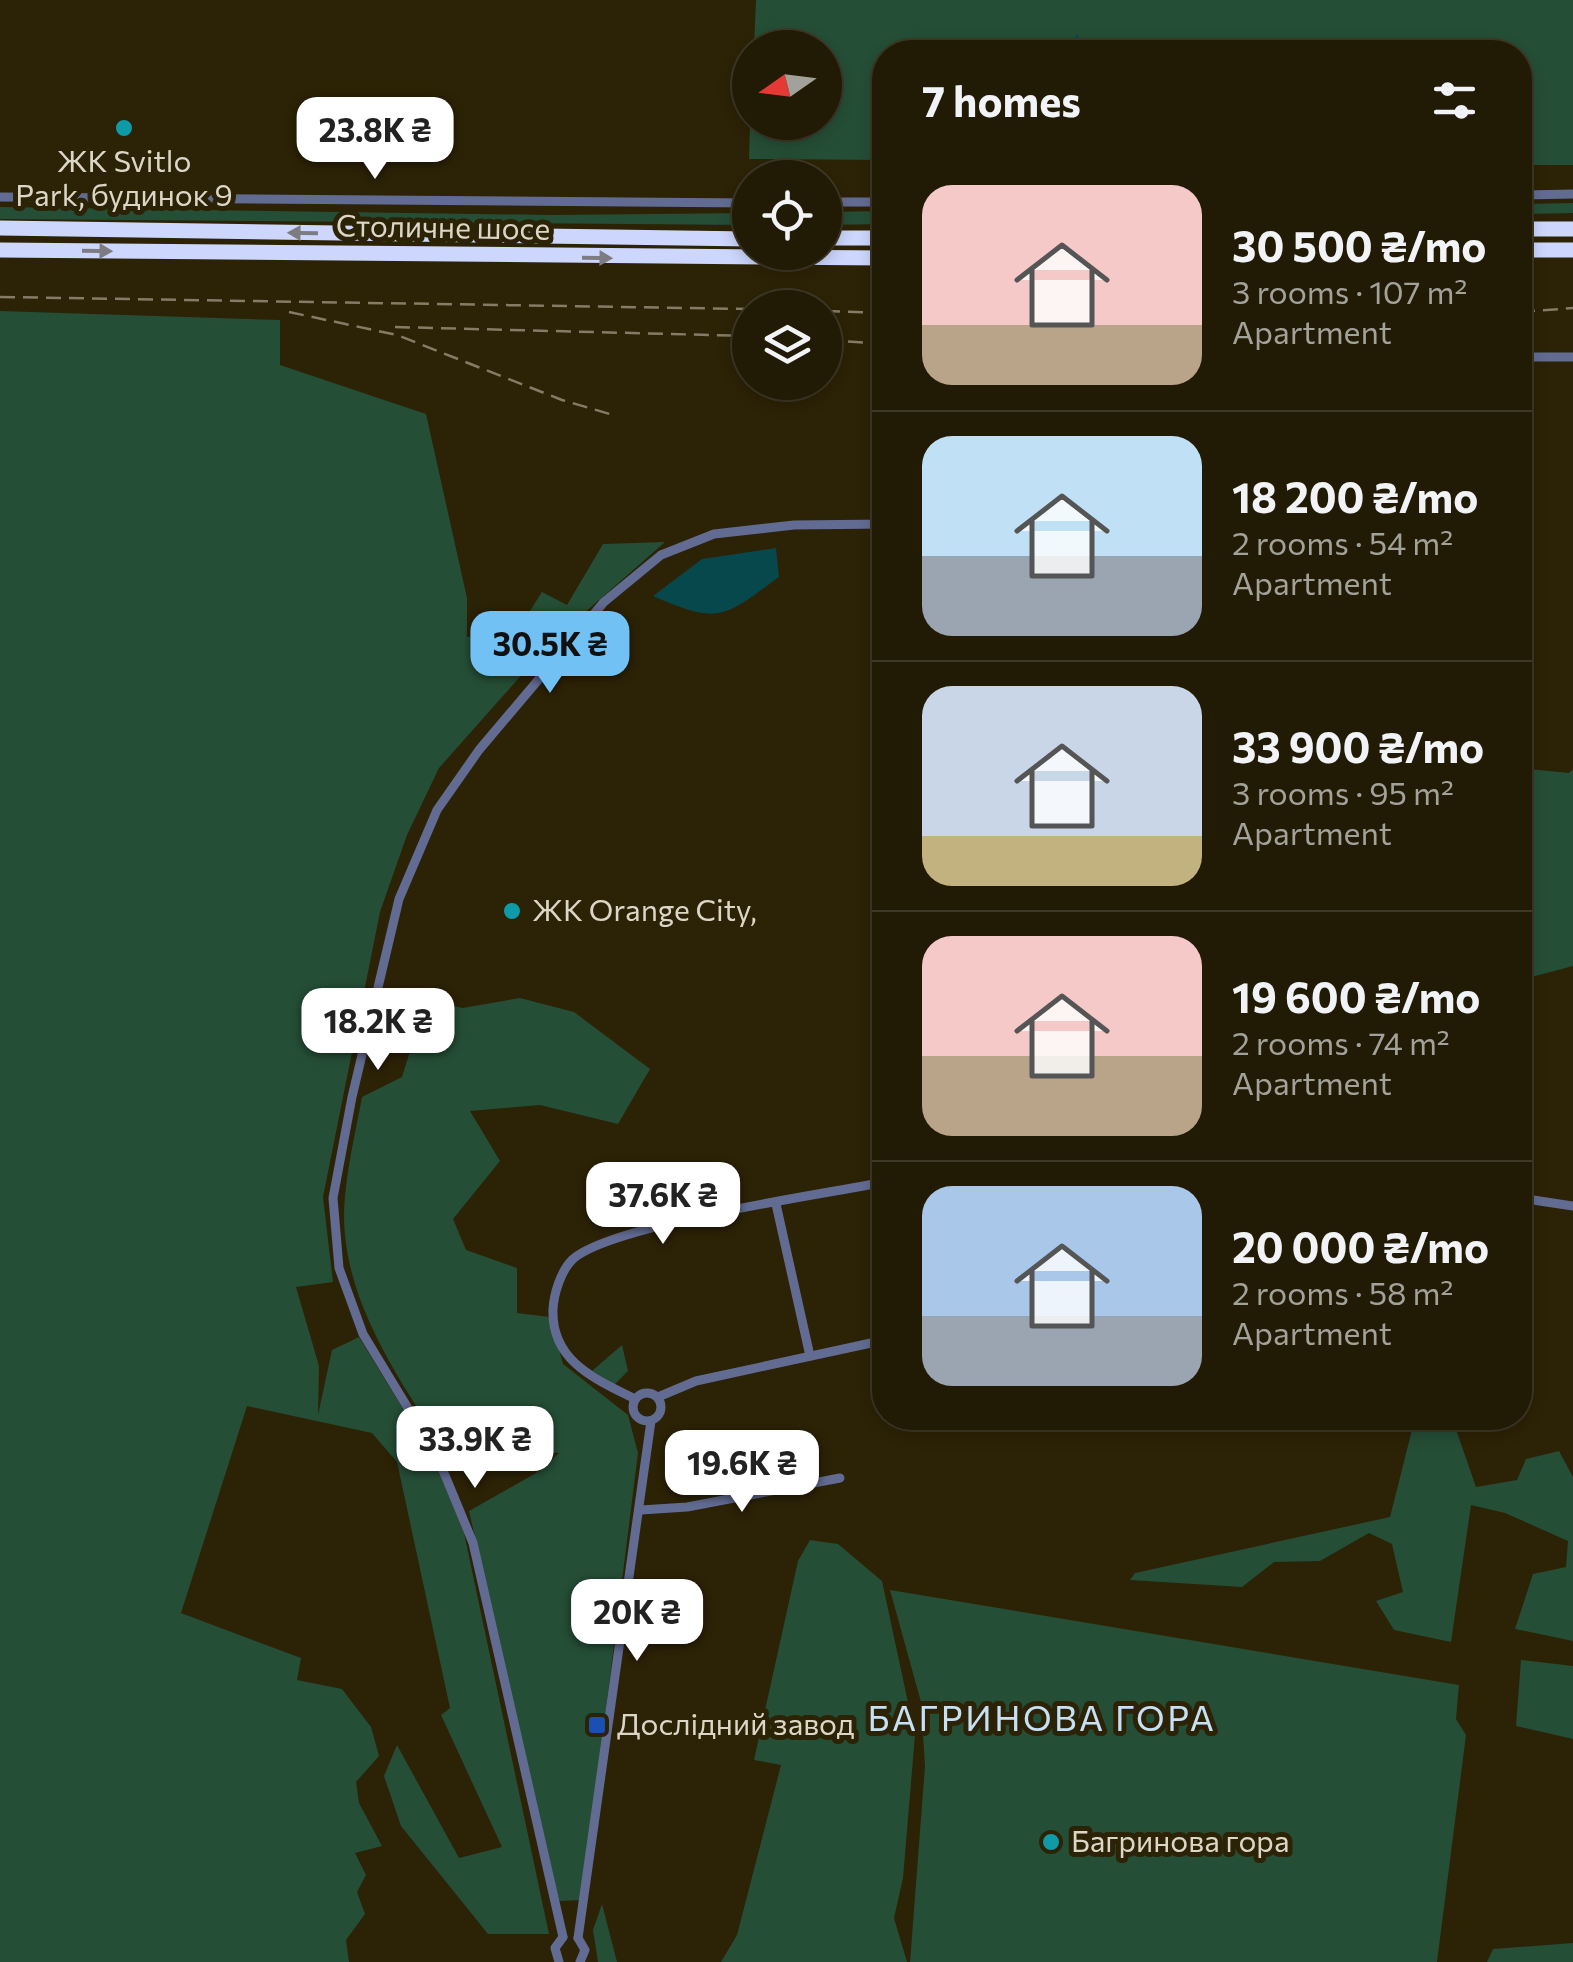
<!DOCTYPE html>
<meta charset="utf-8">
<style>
body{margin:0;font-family:Commissioner,sans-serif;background:#2d2713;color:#f1f3f6;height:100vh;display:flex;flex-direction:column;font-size:38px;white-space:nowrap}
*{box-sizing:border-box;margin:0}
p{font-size:32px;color:#a2a19a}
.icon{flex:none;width:55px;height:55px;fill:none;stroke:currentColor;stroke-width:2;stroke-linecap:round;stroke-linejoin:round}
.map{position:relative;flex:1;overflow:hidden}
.panel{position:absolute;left:872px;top:40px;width:660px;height:1390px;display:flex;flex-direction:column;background:#211a04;border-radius:40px;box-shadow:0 5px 15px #0003,0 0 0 2px #3e3826}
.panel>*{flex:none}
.needle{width:65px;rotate:256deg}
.buttons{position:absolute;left:732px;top:30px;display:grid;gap:20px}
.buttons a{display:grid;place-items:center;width:110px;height:110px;border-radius:50%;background:#211a04;box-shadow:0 5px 15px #0003,0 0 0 2px #3e3826;font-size:50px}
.price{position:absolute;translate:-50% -85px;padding:0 22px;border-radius:20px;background:#fff;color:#222;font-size:32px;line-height:65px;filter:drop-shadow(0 2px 5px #0008)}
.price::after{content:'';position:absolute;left:50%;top:60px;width:30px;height:22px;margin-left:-15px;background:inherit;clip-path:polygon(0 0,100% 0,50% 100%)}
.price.on{background:#71c1f5;color:#111}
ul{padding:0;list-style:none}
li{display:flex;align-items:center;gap:30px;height:250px;padding:0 50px}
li+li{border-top:2px solid #3e3826}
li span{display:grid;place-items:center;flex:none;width:280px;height:200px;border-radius:30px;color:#555}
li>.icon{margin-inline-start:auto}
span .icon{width:120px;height:120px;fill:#fffc;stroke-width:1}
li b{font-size:42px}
h2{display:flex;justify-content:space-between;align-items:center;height:120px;padding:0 50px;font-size:42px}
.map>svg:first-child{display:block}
.green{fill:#254e36}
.water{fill:#06484b}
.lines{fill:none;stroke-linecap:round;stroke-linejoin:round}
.stream{stroke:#06484b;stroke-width:2.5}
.street{stroke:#626c92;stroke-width:9}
.highway{stroke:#cdd7fd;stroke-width:15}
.rail{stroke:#847c66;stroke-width:2.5;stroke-dasharray:15 8;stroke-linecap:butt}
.oneway{fill:#7c7c82}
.culture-dot{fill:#0f9aa8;stroke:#2c2206;stroke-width:4}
.transit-dot{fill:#1a4fb4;stroke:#2c2206;stroke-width:4}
.labels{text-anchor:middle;stroke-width:10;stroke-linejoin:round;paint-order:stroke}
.poi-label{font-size:30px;fill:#dcd6c6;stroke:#2c2206;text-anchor:start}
.street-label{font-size:30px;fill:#dcd6c6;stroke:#2c2206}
.quarter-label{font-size:35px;letter-spacing:2.5px;fill:#c6e1f5;stroke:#2c2206}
</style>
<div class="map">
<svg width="1573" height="1962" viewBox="0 0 1573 1962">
<rect width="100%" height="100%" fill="#2c2206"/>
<!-- green -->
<g class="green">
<polygon points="756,0 1573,0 1573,165 1520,165 1520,52 885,52 885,160 749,159 750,123 825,122 825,48 754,47"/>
<polygon points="1573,203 1573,213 1520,214 1520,204"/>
<polygon points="0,207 552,215 750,213 750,225 0,219"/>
<polygon points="885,211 885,224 825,225 825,212"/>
<polygon points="0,311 280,320 280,365 426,414 467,598 467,637 517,631 542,592 567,605 603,544 665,542 549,644 439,768 407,835 380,912 323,1197 333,1282 296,1287 319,1366 318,1415 332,1350 359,1337 433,1458 464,1533 549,1934 488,1934 401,1826 384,1776 397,1745 459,1858 502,1847 441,1715 450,1708 397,1462 372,1433 247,1406 181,1613 301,1658 297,1680 342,1689 371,1727 379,1756 356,1782 359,1803 382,1846 355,1853 366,1875 357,1892 365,1914 346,1940 349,1962 0,1962"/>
<polygon points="1520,768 1569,773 1573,769 1573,966 1520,980"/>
<path d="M 520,998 L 574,1012 L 650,1069 L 618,1124 L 540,1105 L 470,1111 L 500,1161 L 453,1219 L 466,1250 L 517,1268 L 517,1313 L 550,1317 L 563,1364 L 628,1415 L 638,1453 L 582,1900 L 559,1901 L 469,1511 L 536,1473 L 559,1453 L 523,1452 L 455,1467 C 405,1386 335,1297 345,1196 C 348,1163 356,1130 362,1097 L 402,1077 L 426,1000 L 463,1008 Z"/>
<polygon points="622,1345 628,1371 614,1385 592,1371"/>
<polygon points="1415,1418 1452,1418 1476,1487 1517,1480 1526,1459 1559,1451 1573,1477 1573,1641 1515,1629 1533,1574 1566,1567 1568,1541 1505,1513 1471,1505 1451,1642 1394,1630 1376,1601 1403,1592 1392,1544 1369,1533 1320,1561 1274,1562 1242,1587 1130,1580 1135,1573 1390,1517"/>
<polygon points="810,1540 838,1544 882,1581 915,1735 903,1878 894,1918 907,1962 721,1962 737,1935 781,1765 754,1760 798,1561"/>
<polygon points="890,1590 1459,1685 1456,1719 1466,1735 1437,1962 910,1962 925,1766 921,1702"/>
<polygon points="1521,1660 1573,1666 1573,1739 1516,1726"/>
<polygon points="602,1904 617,1962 598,1962 593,1930"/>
<polygon points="1573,1943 1573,1962 1487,1962 1493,1949"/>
</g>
<!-- water -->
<path class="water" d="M 776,548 L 779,577 C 723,618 719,625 653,596 L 702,559 Z"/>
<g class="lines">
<!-- stream -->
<polyline class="stream" points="1077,36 1078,52"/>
<!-- street -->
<g class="street">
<polyline points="1520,195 1573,194"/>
<polyline points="0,197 750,203"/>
<polyline points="825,202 885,202"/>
<polyline points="1520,357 1573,357"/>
<polyline points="1520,1198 1573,1206"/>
<polyline points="776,1204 810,1356"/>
<circle cx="647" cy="1407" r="14"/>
<polyline points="658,1397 696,1381 885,1340"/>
<path d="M 635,1399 C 595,1379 551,1361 553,1309 C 554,1293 561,1271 572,1260 C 608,1225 825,1194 885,1182"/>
<polyline points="641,1510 687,1507 840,1478"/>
<polyline points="563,1937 473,1543 437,1456 363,1334 339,1268 333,1198 352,1097 399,899 437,810 479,750 604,602 661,555 714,534 794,525 885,524"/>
<polyline points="578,1938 651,1421"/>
<polyline points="578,1938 585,1950 580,1962"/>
<polyline points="559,1962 555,1948 563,1937"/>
</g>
<!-- highway -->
<g class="highway">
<polyline points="0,228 750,239"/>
<polyline points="1520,229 1573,229"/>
<polyline points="825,238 885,238"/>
<polyline points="0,250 885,258"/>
<polyline points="1520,250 1573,250"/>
</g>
<!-- rail -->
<g class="rail">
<polyline points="0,297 750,309"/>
<polyline points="825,311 885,313"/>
<polyline points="289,312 397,335 562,400 613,415"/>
<polyline points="1520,312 1573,308"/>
<polyline points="395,327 750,336"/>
<polyline points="825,340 885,344"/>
</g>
</g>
<!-- one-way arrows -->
<defs><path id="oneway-solid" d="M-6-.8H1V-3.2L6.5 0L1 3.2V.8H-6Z" transform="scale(2.5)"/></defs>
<g class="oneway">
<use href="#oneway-solid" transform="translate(303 233) rotate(-179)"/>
<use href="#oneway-solid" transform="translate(97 251) rotate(1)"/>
<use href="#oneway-solid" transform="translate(597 258) rotate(1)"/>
</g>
<!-- markers -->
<g class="culture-dot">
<circle cx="124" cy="128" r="10"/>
<circle cx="512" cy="911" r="10"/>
<circle cx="1051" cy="1842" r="10"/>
</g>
<rect class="transit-dot" x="587" y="1715" width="20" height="20" rx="5"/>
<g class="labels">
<!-- poi labels -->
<g class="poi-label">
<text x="124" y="172" text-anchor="middle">ЖК Svitlo<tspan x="124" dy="34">Park, будинок 9</tspan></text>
<text x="532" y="921">ЖК Orange City,</text>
<text x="617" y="1735">Дослідний завод</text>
<text x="1071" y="1852">Багринова гора</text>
</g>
<!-- street labels -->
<g class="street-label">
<text transform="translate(443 228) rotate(1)" y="10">Столичне шосе</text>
</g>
<!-- quarter labels -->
<g class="quarter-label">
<text x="1042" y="1731">БАГРИНОВА ГОРА</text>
</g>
</g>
</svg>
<div class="buttons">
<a><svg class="needle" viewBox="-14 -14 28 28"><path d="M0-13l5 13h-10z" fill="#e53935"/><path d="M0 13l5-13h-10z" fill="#a2a19a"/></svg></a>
<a><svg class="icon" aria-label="locate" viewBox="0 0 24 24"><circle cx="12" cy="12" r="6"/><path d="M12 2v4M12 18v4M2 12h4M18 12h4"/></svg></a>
<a><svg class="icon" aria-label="layers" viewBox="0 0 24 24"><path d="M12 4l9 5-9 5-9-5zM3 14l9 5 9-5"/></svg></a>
</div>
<b class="price" style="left:375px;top:182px">23.8K ₴</b>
<b class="price on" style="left:550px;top:696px">30.5K ₴</b>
<b class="price" style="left:378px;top:1073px">18.2K ₴</b>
<b class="price" style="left:663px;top:1247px">37.6K ₴</b>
<b class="price" style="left:475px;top:1491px">33.9K ₴</b>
<b class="price" style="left:742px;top:1515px">19.6K ₴</b>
<b class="price" style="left:637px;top:1664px">20K ₴</b>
<section class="panel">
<h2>7 homes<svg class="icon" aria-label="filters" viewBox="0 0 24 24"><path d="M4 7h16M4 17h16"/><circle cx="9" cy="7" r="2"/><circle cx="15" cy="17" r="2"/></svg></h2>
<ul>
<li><span style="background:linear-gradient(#f6c9c9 70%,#b9a48a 0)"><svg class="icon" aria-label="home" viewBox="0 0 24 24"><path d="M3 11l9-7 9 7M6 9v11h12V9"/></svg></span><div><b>30 500 ₴/mo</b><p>3 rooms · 107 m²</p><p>Apartment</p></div></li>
<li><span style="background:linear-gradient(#bfe0f5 60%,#9aa5b1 0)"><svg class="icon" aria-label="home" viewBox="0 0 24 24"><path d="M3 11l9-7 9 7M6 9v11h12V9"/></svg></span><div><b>18 200 ₴/mo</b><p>2 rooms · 54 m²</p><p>Apartment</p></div></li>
<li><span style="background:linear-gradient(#c9d6e8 75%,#c2b280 0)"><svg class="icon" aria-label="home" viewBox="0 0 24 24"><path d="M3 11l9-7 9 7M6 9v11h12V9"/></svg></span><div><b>33 900 ₴/mo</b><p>3 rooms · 95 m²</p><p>Apartment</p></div></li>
<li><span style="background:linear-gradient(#f6c9c9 60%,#b9a48a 0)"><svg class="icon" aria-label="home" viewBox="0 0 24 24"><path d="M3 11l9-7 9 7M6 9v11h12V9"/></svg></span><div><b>19 600 ₴/mo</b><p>2 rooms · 74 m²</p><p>Apartment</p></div></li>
<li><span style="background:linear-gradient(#a9c7e8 65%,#9aa5b1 0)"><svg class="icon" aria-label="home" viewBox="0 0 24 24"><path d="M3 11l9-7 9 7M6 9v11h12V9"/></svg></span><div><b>20 000 ₴/mo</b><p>2 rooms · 58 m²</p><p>Apartment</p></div></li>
</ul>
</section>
</div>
